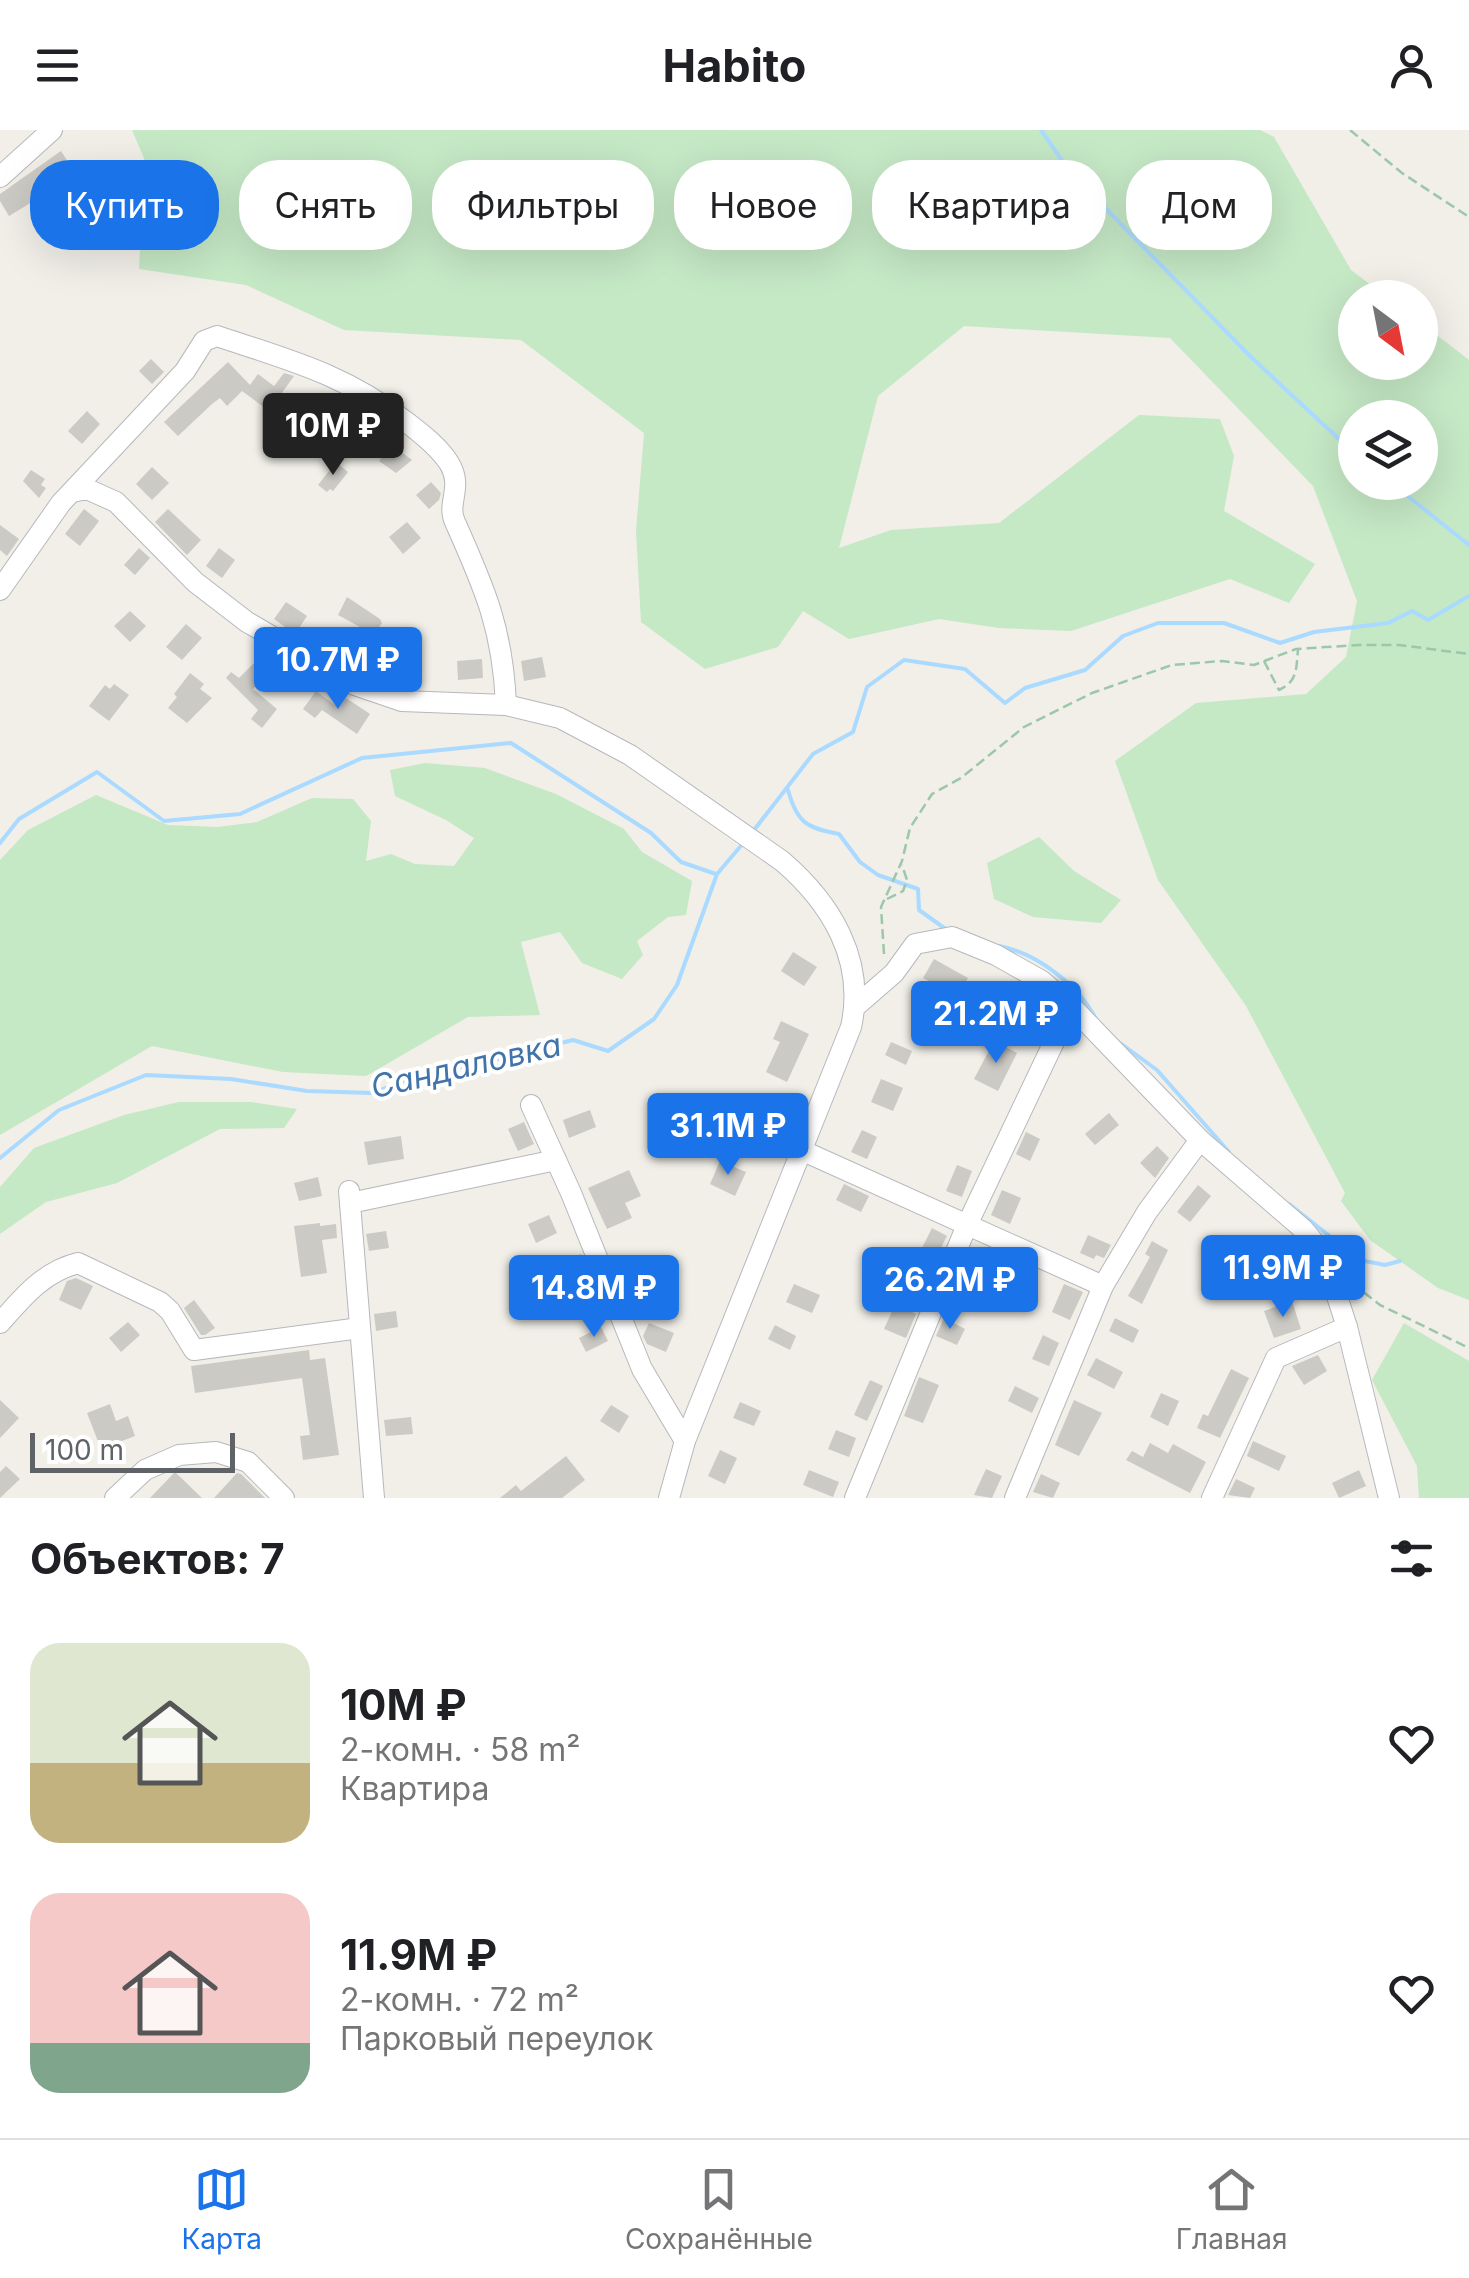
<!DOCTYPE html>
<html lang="ru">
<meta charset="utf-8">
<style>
body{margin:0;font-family:Inter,sans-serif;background:#f2f2f2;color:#202124;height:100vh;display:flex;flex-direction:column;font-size:38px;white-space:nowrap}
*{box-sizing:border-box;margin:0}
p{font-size:32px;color:#757577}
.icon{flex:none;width:55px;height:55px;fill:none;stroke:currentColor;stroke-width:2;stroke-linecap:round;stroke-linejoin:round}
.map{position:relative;height:1368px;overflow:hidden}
.side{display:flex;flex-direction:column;background:#fff;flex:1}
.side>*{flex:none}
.guide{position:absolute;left:30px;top:30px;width:1410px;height:90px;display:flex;gap:20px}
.needle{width:65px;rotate:148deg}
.controls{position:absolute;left:1338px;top:150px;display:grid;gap:20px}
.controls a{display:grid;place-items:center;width:100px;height:100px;border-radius:50%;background:#fff;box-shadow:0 10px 40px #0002;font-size:50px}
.scale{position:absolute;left:30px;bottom:25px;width:205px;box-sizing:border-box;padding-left:10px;border:5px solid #5f6368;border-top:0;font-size:28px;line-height:35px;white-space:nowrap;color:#5f6368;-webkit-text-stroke:8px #fff;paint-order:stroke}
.price{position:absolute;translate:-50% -85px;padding:0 22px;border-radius:10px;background:#1a73e8;color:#fff;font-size:32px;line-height:65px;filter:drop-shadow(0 2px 5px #0008)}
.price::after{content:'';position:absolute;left:50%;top:60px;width:30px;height:22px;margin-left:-15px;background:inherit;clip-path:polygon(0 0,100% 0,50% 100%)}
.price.on{background:#222;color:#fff}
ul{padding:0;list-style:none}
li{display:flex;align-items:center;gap:30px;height:250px;padding:0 30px}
li span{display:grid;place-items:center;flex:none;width:280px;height:200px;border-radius:30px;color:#555}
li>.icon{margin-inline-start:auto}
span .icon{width:120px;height:120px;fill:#fffc;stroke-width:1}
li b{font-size:42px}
h2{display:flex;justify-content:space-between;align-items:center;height:120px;padding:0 30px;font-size:42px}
.tag{padding:0 35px;border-radius:40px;background:#fff;box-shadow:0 10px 40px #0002;font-size:35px;line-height:90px}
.tag.on{background:#1a73e8;color:#fff}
header{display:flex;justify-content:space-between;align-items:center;height:130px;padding:0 30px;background:#fff;font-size:45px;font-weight:700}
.menu{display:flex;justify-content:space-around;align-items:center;height:140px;border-top:2px solid #e0e0e0;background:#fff;font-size:28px;color:#757577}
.menu a{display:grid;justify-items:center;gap:5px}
.menu .on{color:#1a73e8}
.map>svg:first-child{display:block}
.green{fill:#c5e8c5;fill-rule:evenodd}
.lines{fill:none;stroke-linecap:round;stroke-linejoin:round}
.stream{stroke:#aadaff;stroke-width:4}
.building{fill:#cccac5}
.minor-casing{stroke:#b5b8bc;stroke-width:22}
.path{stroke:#9cc7a9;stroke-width:2.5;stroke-dasharray:10 5;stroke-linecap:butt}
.minor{stroke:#fff;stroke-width:20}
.labels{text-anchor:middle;stroke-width:8;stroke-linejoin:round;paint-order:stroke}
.water-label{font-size:32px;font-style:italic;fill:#4174aa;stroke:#fff}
</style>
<header><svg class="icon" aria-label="menu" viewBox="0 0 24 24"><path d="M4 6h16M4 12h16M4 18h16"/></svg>Habito<svg class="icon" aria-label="person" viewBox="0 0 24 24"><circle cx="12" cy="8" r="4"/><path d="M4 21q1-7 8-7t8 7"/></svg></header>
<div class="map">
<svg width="1469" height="1368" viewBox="0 0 1469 1368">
<rect width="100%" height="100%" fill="#f1efe8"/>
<!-- green -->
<g class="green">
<path d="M 132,0 L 1260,0 L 1274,7 L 1351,140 L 1387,167 L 1355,168 L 1355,232 L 1420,232 L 1420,192 L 1469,230 L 1469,1170 L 1438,1158 L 1370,1110 L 1341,1071 L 1345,1063 L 1246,876 L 1158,750 L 1115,631 L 1196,573 L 1306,564 L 1346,527 L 1357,471 L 1313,356 L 1170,208 L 964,196 L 878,266 L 839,418 L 891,400 L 999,393 L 1139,285 L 1220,289 L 1234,326 L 1224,381 L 1315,434 L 1289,473 L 1230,449 L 1071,501 L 999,498 L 939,489 L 849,509 L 803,481 L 778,517 L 705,539 L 641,492 L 636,401 L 644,303 L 521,210 L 344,200 L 246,155 L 139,139 L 144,28 ZM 1355,288 L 1420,288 L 1420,352 L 1355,352 Z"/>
<polygon points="425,633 485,638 556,664 624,699 642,722 692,751 686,785 668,787 637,811 643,825 622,849 582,833 560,802 521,812 540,885 468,887 366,946 283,942 152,916 0,1005 0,730 28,700 96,665 168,695 217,697 257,692 312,668 353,669 371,691 366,731 391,724 415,734 454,736 474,708 446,690 395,666 390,640"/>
<polygon points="1039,707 1074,741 1121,770 1101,793 1033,787 994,769 987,733"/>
<polygon points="179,972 251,972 297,979 284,998 220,999 117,1053 46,1072 0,1104 0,1057 34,1018 124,985"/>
<polygon points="1404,1193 1469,1231 1469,1368 1419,1368 1417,1336 1372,1250"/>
</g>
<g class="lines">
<!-- stream -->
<g class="stream">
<polyline points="1041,0 1070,42 1251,227 1355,324"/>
<polyline points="1390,352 1469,415"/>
<path d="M 788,660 C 797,693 807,698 839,704 L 860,732 L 878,745 L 918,759 L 919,780 L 947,800"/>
<polyline points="754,700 813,624 853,602 867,557 904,530 965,539 1005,573 1025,558 1085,540 1123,506 1158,493 1224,493 1280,513 1314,502 1388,493 1412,481 1428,490 1469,466"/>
<polyline points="0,713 19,689 97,642 164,691 240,684 362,628 511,613 651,703 681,732 716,744"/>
<path d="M 999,816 C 1037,823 1078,855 1096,889"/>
<polyline points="1120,913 1157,940 1229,1022"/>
<polyline points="0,1028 59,980 146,945 231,949 307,961 372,963 422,944 481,933 573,910 608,921 654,889 677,855 717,744 745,711"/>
<polyline points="1289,1074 1360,1130 1385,1135 1400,1131"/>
</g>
</g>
<!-- building -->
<g class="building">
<polygon points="61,21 72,38 33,62 37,69 9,86 0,71 0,64"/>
<polygon points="151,229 164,242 152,254 139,241"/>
<polygon points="228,232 250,255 258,244 274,256 284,243 294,246 269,281 242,261 227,276 220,268 212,274 178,306 164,292"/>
<polygon points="87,281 100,294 82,314 68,301"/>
<polygon points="336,281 354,293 340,314 322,303"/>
<polygon points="391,314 412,330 396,343 379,331"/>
<polygon points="336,332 348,342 333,361 330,359 327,362 318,355"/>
<polygon points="152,337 169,353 152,370 136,354"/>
<polygon points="31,340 45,349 41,355 46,358 39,368 23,351"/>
<polygon points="431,352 441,363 439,370 429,379 416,365"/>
<polygon points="84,379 99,391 80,416 65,404"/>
<polygon points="168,379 201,410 187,425 155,392"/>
<polygon points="407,392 421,408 403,424 389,407"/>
<polygon points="0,395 19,409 7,426 0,420"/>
<polygon points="139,418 150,428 135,445 124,435"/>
<polygon points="219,418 235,430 222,448 206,436"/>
<polygon points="347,467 380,489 382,493 362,520 349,511 360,497 338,485"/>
<polygon points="286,472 307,486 295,504 274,489"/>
<polygon points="130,481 146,496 130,512 114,496"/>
<polygon points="186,494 202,508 182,530 166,517"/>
<polygon points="369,521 390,535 380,549 357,539"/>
<polygon points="262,525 275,537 253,559 277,579 262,598 251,589 258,580 226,548 231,542 239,548"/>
<polygon points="542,527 546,547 524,551 521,531"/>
<polygon points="482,529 483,548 458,550 457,531"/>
<polygon points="190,543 204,554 200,559 212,568 187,593 168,578 177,567 174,564"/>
<polygon points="114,554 129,565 109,591 89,576 105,555 110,559"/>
<polygon points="316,561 339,578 346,568 370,584 357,604 322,580 315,588 303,579"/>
<polygon points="793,822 817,837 804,856 781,841"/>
<polygon points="934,829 968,848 955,872 934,860 936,855 923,848"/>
<polygon points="781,891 809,904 787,952 766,942 780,912 773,909"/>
<polygon points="994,911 1017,923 998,961 974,949"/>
<polygon points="891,912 912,921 906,935 885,925"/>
<polygon points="881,949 903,958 893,981 871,972"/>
<polygon points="590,980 596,997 569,1008 563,990"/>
<polygon points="756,981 771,987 761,1011 746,1005"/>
<polygon points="1109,983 1119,995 1095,1015 1085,1004"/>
<polygon points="524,992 534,1014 518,1021 508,999"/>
<polygon points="862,1000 877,1007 867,1029 851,1022"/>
<polygon points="1026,1002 1040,1009 1030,1031 1016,1024"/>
<polygon points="401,1006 404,1029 368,1035 364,1012"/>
<polygon points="1157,1016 1169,1028 1155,1048 1140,1033"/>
<polygon points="720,1031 746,1042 735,1066 710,1054"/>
<polygon points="957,1035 972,1041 962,1067 946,1061"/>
<polygon points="629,1040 641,1066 625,1073 632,1088 607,1099 588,1058"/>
<polygon points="318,1047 322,1066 299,1071 294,1053"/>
<polygon points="844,1054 869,1066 861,1082 836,1070"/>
<polygon points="1198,1055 1211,1066 1190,1092 1177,1082"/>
<polygon points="1002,1060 1021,1068 1010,1094 991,1085"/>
<polygon points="549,1085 557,1103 536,1113 528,1094"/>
<polygon points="320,1093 320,1096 336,1094 337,1108 322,1110 327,1143 301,1147 294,1096"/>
<polygon points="932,1098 947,1106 936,1127 921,1120"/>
<polygon points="386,1101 389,1118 369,1121 366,1104"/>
<polygon points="1088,1105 1111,1115 1104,1128 1096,1125 1094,1129 1080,1123"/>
<polygon points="1152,1111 1168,1120 1142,1174 1128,1166 1150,1127 1145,1124"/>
<polygon points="1266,1118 1285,1135 1266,1157 1247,1141"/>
<polygon points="581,1124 596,1167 571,1178 563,1158 575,1153 566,1130"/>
<polygon points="909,1144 923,1151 910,1181 916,1184 906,1208 884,1199"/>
<polygon points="76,1148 93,1156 81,1180 59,1170 67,1151"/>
<polygon points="794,1154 820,1165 812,1183 786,1172"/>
<polygon points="1064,1154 1083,1162 1070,1190 1052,1182"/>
<polygon points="194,1170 215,1198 205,1205 201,1205 184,1178"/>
<polygon points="1292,1171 1301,1199 1274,1208 1264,1181"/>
<polygon points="396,1181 398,1197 376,1201 374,1184"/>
<polygon points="944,1188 965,1199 957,1215 936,1206"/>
<polygon points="1115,1188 1139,1200 1133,1213 1109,1201"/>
<polygon points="128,1192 140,1205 121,1222 109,1208"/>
<polygon points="649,1193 674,1203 666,1222 647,1214 643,1206"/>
<polygon points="775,1195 796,1206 790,1220 768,1209"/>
<polygon points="601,1197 608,1211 586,1222 579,1208"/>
<polygon points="1043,1205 1059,1213 1049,1236 1032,1229"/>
<polygon points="309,1220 310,1230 325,1228 339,1325 303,1330 300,1306 310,1305 302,1248 195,1263 191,1236"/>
<polygon points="1318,1225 1327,1241 1304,1255 1292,1236"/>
<polygon points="1096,1228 1123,1242 1114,1259 1087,1245"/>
<polygon points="1231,1239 1249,1248 1220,1308 1197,1298 1203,1284 1208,1286"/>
<polygon points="919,1247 939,1255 923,1293 904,1286"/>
<polygon points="870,1250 883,1256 867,1291 854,1285"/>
<polygon points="1015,1256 1039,1268 1032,1283 1008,1271"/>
<polygon points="1161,1263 1179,1271 1168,1296 1150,1287"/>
<polygon points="0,1270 19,1288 0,1308"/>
<polygon points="1074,1270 1102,1283 1079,1326 1055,1315"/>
<polygon points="740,1272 761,1281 754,1296 733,1288"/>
<polygon points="110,1274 116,1291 128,1286 135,1306 101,1319 87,1283"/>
<polygon points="611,1275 629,1286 619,1303 600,1291"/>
<polygon points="411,1287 413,1304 386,1306 384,1290"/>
<polygon points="836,1300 856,1308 849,1327 828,1319"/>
<polygon points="1253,1311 1286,1326 1279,1341 1247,1326"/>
<polygon points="1150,1313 1168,1323 1173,1314 1206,1332 1190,1363 1126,1330 1132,1321 1143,1327"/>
<polygon points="720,1320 737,1328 725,1354 708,1346"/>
<polygon points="566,1326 585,1350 562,1368 500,1368 516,1355 521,1361"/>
<polygon points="6,1336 20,1349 0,1368 0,1342"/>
<polygon points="986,1339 1002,1346 992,1368 974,1365"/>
<polygon points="809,1340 839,1352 833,1367 803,1355"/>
<polygon points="1359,1340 1366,1356 1339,1368 1332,1353"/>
<polygon points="175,1342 202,1368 150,1368"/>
<polygon points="237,1343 241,1344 265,1368 214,1368"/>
<polygon points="1041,1344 1060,1353 1053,1368 1033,1362"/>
<polygon points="1236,1349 1255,1358 1250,1368 1228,1365"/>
</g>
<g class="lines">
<!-- minor casing -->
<g class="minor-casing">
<g id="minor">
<polyline points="0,47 52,0"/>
<path d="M 72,362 L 87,359 L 116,372 L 195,452 L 247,492 L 355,555 L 402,571 L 506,575 L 560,588 L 630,625 L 782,731 C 831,773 866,830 851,897 L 685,1311 L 669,1368"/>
<path d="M 0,460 L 61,373 L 185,241 L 204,211 L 217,206 C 289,230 344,244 405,291 C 421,303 439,317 449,333 C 464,357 446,373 455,392 C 485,459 503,500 506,575"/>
<polyline points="856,876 894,843 915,814 952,807 996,825 1042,851 1071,876 1200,1010 1303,1099 1323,1123 1347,1197 1389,1368"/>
<polyline points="531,975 571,1063 642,1239 685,1311"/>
<polyline points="801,1020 1103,1156"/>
<polyline points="349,1061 374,1368"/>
<polyline points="350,1073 556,1030"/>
<path d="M 0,1193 C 23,1167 43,1142 78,1133 L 160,1172 L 170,1181 L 194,1220 L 360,1198"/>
<polyline points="115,1368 145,1340 179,1325 216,1322 248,1332 284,1368"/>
<polyline points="855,1368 967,1095 1071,876"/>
<polyline points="1015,1368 1103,1156 1147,1082 1200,1010"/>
<polyline points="1212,1368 1276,1228 1347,1197"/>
</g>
</g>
<!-- path -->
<g class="path">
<polyline points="1350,0 1402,43 1469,87"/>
<path d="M 1264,531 L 1279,560 C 1298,551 1296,539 1298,520"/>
<polyline points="887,769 903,761 907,750 902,735"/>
<polyline points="884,824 881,777 902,731 910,698 932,664 961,648 1024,597 1092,563 1172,535 1222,531 1254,535 1296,519 1358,515 1399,515 1469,524"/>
<polyline points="1352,1153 1380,1175 1469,1218"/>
</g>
<!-- minor -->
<use href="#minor" class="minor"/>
</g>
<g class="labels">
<!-- water labels -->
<g class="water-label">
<text transform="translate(466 936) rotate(-13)" y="11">Сандаловка</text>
</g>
</g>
</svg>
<div class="controls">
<a><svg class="needle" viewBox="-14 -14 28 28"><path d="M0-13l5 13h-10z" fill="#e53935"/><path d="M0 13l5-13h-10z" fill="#757577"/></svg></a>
<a><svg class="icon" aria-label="layers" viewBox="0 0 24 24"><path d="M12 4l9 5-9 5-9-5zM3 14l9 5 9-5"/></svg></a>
</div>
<div class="scale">100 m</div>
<b class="price on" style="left:333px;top:348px">10M ₽</b>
<b class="price" style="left:338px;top:582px">10.7M ₽</b>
<b class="price" style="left:996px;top:936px">21.2M ₽</b>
<b class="price" style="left:728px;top:1048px">31.1M ₽</b>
<b class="price" style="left:1283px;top:1190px">11.9M ₽</b>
<b class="price" style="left:950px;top:1202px">26.2M ₽</b>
<b class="price" style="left:594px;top:1210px">14.8M ₽</b>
<div class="guide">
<a class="tag on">Купить</a>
<a class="tag">Снять</a>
<a class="tag">Фильтры</a>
<a class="tag">Новое</a>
<a class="tag">Квартира</a>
<a class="tag">Дом</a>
</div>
</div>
<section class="side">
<h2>Объектов: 7<svg class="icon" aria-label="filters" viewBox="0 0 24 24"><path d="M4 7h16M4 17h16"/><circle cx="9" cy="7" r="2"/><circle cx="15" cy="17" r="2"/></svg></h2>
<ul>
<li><span style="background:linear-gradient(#dfe7d0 60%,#c2b280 0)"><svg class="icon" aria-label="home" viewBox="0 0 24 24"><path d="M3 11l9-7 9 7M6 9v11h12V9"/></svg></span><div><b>10M ₽</b><p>2-комн. · 58 m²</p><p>Квартира</p></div><svg class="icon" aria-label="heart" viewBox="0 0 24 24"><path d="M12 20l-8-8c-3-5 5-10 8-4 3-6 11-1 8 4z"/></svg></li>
<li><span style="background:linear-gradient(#f6c9c9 75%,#7fa58c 0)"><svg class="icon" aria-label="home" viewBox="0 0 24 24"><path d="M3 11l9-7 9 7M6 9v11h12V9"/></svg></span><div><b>11.9M ₽</b><p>2-комн. · 72 m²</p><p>Парковый переулок</p></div><svg class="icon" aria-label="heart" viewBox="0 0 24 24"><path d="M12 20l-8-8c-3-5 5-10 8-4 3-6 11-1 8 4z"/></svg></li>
</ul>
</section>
<nav class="menu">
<a class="on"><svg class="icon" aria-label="map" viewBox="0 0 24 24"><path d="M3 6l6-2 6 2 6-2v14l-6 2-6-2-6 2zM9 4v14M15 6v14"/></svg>Карта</a>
<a><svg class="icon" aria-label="saved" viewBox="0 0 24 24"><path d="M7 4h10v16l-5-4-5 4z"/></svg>Сохранённые</a>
<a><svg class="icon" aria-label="home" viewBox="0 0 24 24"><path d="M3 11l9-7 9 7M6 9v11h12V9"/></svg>Главная</a>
</nav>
